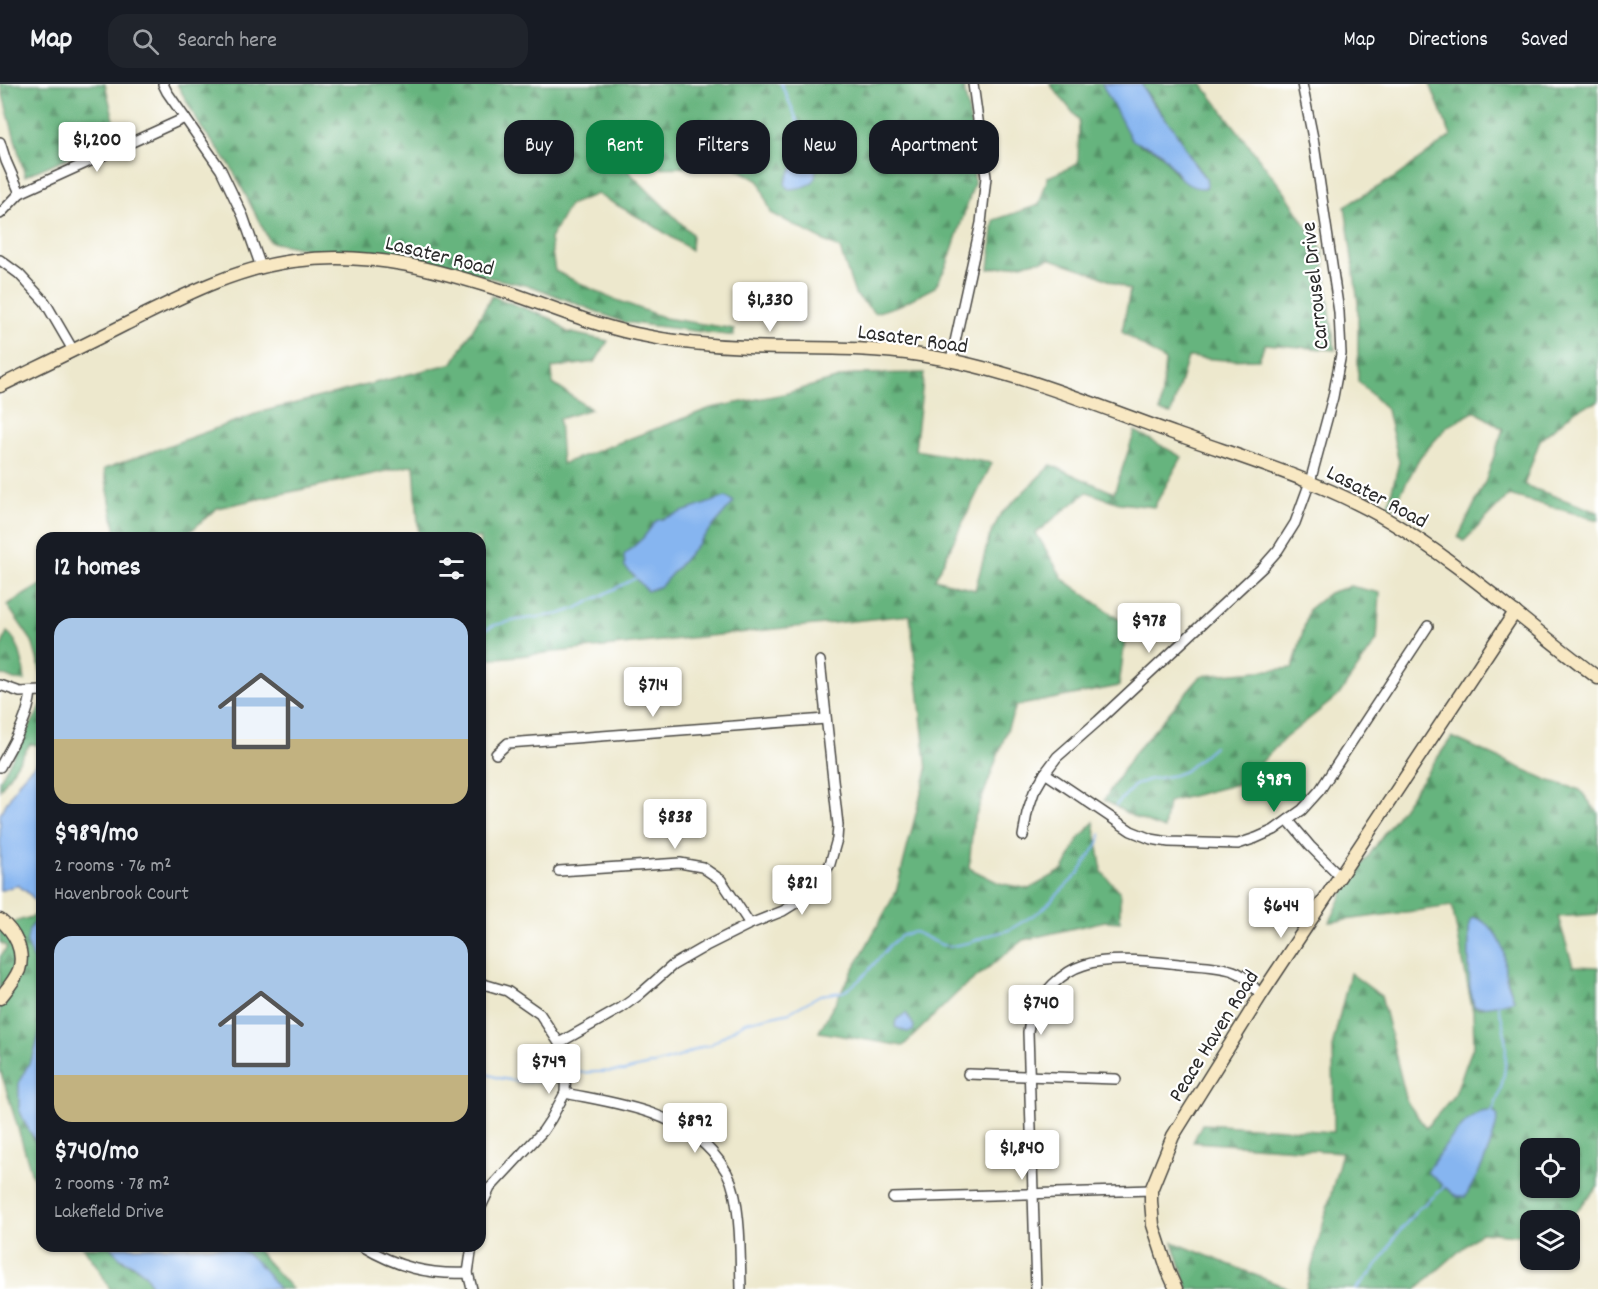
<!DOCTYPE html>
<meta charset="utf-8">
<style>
body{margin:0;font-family:Dekko,sans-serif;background:#20242c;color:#f1f3f6;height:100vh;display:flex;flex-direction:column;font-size:22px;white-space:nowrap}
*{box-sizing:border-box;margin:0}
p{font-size:20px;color:#9ea1a6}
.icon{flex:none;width:33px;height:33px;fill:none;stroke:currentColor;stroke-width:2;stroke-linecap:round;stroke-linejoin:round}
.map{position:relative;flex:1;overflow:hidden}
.side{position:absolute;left:36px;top:448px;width:450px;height:720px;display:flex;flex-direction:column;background:#171b24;border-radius:18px;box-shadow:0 2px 4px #0004}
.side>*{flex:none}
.top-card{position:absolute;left:504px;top:36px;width:570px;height:54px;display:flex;gap:12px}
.fabs{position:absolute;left:1520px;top:1054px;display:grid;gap:12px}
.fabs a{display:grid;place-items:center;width:60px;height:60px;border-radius:12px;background:#171b24;box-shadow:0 2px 4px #0004;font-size:30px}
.price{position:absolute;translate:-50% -51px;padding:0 14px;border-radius:6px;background:#fff;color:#222;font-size:20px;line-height:39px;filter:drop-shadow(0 2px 3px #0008)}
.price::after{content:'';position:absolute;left:50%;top:36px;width:18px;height:14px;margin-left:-9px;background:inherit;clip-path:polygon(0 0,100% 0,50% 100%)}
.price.current{background:#0b8043;color:#fff}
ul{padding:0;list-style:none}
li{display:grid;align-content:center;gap:12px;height:318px;padding:0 18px}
li span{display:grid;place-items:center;height:186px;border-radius:18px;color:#555}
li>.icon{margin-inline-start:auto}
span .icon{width:108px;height:108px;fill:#fffc;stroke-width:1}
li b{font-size:26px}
h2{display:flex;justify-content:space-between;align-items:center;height:72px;padding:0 18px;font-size:26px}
.tag{padding:0 21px;border-radius:18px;background:#171b24;box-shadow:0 2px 4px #0004;font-size:21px;line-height:54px}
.tag.current{background:#0b8043;color:#fff}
header{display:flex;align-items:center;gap:36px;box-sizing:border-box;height:84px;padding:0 30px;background:#171b24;border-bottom:2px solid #363941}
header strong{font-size:28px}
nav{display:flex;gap:33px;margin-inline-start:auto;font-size:21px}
.search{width:420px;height:54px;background:#20242c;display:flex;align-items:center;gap:15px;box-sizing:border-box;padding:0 21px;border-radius:18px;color:#9ea1a6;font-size:22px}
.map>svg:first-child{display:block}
.forest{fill:url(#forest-firs);stroke:#487054;stroke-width:1.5;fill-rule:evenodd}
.water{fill:#86b5f0;stroke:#58708e;stroke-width:1.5}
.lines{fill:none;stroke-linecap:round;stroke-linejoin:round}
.stream{stroke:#86b5f0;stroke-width:2}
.street-casing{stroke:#484743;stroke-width:12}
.secondary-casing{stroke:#484743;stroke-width:15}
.street{stroke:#fff;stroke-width:9}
.secondary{stroke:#f8e8c3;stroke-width:12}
.labels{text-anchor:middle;stroke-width:4.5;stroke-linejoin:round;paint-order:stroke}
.street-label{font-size:22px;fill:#2b2b2b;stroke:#fff}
</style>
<header>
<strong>Map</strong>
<div class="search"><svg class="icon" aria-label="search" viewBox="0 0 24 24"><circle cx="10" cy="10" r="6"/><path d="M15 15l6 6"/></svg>Search here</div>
<nav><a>Map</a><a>Directions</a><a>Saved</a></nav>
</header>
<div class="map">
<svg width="1598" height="1205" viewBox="0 0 1598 1205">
<defs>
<pattern id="forest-firs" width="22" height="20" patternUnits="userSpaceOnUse" patternTransform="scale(1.5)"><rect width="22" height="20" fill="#66b47e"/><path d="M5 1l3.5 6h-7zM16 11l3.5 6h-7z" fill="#549367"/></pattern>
</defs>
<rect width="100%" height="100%" fill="#fff"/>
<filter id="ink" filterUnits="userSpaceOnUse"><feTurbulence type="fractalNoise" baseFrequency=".0167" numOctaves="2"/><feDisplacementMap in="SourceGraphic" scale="12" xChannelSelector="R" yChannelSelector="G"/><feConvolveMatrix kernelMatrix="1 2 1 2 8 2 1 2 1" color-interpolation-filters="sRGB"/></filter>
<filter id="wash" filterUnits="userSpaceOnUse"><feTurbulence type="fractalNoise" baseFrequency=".008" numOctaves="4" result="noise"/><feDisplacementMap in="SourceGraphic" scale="24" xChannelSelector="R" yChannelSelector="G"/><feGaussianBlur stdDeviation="1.35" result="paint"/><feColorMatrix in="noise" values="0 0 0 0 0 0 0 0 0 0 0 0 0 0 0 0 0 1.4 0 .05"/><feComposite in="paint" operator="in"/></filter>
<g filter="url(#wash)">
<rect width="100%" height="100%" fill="#ede8cd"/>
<!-- forest -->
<g class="forest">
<polygon points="0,0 105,0 118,52 25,92"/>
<polygon points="177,0 963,0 972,46 974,100 947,181 935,203 900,221 875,229 855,210 840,165 771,129 759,97 735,83 625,84 692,150 691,166 651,140 597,110 569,121 550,155 555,187 606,212 665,234 734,245 734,252 623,238 534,203 376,170 312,166 270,158 230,81 201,43"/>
<path d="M 1050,0 L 1102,0 L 1117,27 L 1118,30 L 1140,61 L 1154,65 L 1165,74 L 1177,92 L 1206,95 C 1193,79 1185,63 1174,47 C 1164,30 1151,17 1141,0 L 1202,0 L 1286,110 L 1322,166 L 1335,266 L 1265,260 L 1259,275 L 1225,276 L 1188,273 L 1171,330 L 1160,328 L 1165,277 L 1122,248 L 1130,206 L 1093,189 L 1051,175 L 989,185 L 994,136 L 1039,121 L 1048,93 L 1078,80 L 1079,36 Z"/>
<polygon points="1430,0 1598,0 1598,318 1577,325 1540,356 1524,401 1598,428 1598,436 1509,411 1464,457 1458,454 1486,396 1503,345 1475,327 1447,343 1420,373 1393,424 1388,422 1399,378 1387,326 1358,297 1358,219 1345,122 1394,94 1451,52"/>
<polygon points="492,212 552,235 567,248 608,257 595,278 552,284 553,300 591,325 559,335 562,380 711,324 784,310 853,290 924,289 915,366 992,379 935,495 975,506 989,454 1000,431 1051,381 1114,409 1135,347 1182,373 1154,423 1119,419 1087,408 1036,449 1063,495 1127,541 1119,602 1016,622 973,739 969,784 999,799 1029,805 1063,786 1079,755 1094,738 1102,788 1120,808 1120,838 1105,837 1023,856 958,908 903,962 819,948 896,808 927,686 910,531 480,576 480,454 419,454 414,381 217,424 183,454 117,454 104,385 261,328 453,279"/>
<polygon points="42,500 42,592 32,557 7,521"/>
<polygon points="1350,502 1380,509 1377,556 1339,611 1285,654 1241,699 1168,718 1164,745 1134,733 1104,716 1132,672 1201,592 1293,584 1309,525 1329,509"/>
<path d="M 7,548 C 21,558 23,581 25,597 L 14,596 L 0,590 L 0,566 Z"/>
<polygon points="42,621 42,674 38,661 30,660 0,706 0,696"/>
<path d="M 1452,653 L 1547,696 L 1580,706 L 1598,729 L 1598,830 L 1558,833 L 1573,882 L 1598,883 L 1598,1103 L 1567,1137 L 1530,1137 L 1530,1152 L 1481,1148 L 1416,1205 L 1306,1205 L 1342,1068 L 1193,1058 L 1202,1040 L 1334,1048 L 1333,959 L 1350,889 L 1381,912 L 1407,1018 L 1426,1044 L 1455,1010 L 1474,960 L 1473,928 L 1452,822 L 1330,838 L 1344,807 ZM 1469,841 L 1503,866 L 1505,889 L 1514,916 L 1482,923 L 1474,922 L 1469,881 ZM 1495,1048 L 1491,1054 L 1457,1113 L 1444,1102 ZM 1530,1065 L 1569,1065 L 1569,1104 L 1530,1104 Z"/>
<polygon points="41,830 29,846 42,898 42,940 34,970 19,998 19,1025 36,1060 42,1068 42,1105 32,1091 0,985 0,873 7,863 0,858 0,842"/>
<polygon points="1173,1158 1290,1205 1188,1205"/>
<polygon points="83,1163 110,1163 123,1177 141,1186 148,1194 152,1205 110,1205 97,1182"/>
<polygon points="233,1163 255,1164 292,1205 277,1205 240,1165"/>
</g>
<!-- water -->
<g class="water">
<path d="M 1102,0 L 1141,0 L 1150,16 L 1174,45 L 1195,81 L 1206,95 L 1207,102 L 1206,104 C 1176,106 1174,75 1154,64 C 1145,60 1141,62 1131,55 Z"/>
<path d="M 804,77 C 806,78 813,80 814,82 C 817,87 816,97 810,100 C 805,104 796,104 790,105 L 787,104 L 785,99 C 789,91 791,80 801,80 Z"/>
<polygon points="726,413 734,418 661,502 647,507 636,494 625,483 624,471 643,454 656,437"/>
<path d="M 42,674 L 42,898 L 27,858 L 29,846 L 41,830 C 35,814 31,810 17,801 L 0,807 L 0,730 L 20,696 L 29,686 Z"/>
<path d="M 1475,834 C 1486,836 1500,853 1503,865 C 1505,872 1504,881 1505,889 C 1507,898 1511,907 1514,916 C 1501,920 1487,924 1474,922 L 1470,904 L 1469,881 L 1469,841 L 1471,835 Z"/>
<polygon points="906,929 914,942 913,947 907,948 895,943 896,936"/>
<polygon points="42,940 42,1067 26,1041 19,1025 19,998 34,970"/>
<path d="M 1492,1027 L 1498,1032 C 1493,1059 1480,1089 1465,1113 L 1457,1113 L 1427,1088 C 1437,1072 1464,1033 1482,1028 C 1485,1027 1489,1027 1492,1027 Z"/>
<path d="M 111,1163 L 232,1163 C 253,1169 266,1188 278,1205 L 152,1205 C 150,1198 148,1192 142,1187 C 130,1176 122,1180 111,1163 Z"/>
</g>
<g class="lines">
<!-- stream -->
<g class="stream">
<path d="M 781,0 C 793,25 806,52 804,80"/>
<polyline points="480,548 495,541 517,536 560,530 577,524 636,494"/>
<polyline points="1116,721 1134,702 1147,696 1175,691 1185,687 1214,662"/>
<path d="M 480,988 C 488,990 496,994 504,995 C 519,998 545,999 559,993"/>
<polyline points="569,989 624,987 654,980 679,973 701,963 710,961 745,938 790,928 820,911 842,908 847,906 863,893 890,861 901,852 909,849 915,848 942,861 952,862 972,858 986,852 1009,846 1042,826 1079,789 1100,756 1101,750"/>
<path d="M 1492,1028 C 1508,994 1510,957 1498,921"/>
<polyline points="1356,1205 1373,1187 1382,1175 1395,1153 1418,1125 1437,1110 1445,1101"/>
</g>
</g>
</g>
<g filter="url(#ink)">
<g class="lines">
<!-- street casing -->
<g class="street-casing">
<g id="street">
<polyline points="163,0 167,8 221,86 243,132 261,183"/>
<polyline points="0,58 6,77 20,109"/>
<polyline points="0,130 20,109 185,34"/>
<polyline points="0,176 19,190 45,218 73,266"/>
<polyline points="951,276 981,139 986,93 973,0"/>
<polyline points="0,601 20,608 42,607"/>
<polyline points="496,670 508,659 826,635"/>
<path d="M 0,683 C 13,659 28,636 31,608"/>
<polyline points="1045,689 1131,747 1151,755 1169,758 1238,760 1256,754 1274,746 1302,726 1320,706 1428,542"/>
<polyline points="1288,736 1310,762 1341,793"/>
<polyline points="1023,752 1027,729 1034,708 1045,689 1057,673 1098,637 1263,483 1278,466 1295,439 1310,398 1333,313 1341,270 1339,228 1313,54 1302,0"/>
<polyline points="559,787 680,779 702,783 721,796 750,840"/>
<polyline points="480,899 507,907 540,930 559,959 566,983 565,1009 551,1035 543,1047 490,1104 480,1125"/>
<polyline points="559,959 621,924 639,911 673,881 706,862 750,840 783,827 804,814 823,792 830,780 837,755 838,741 820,577"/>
<polyline points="968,990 1116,995"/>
<path d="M 565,1009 C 618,1020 674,1026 712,1068 C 722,1079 731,1093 734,1108 C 741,1139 740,1173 741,1205"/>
<polyline points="893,1114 1151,1106"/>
<path d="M 362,1162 C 397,1183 428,1191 468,1189"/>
<polyline points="472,1162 468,1189 472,1205"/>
<path d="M 1036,1205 L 1028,948 C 1029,942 1030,936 1032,930 C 1042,909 1061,888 1084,881 C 1107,873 1154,877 1179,880 C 1195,881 1225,882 1238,889 C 1247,893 1254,904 1261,911"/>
</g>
</g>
<!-- secondary casing -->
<g class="secondary-casing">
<g id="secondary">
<path d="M 0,302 C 41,282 83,262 124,241 C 179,214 232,185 293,177 C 371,166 439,186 513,210 C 554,224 594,241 636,250 C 673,258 710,262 748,263 C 805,265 863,262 920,271 C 1008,284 1092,320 1176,350 C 1248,376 1325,398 1391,438 C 1436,465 1476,497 1517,530 C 1543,551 1571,573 1598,594"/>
<path d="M 0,836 C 15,848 25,868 19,886 C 15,896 7,905 0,914"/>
<polyline points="1176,1205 1168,1187 1153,1141 1151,1117 1151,1106 1173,1052 1261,911 1515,528"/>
</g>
</g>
<!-- street -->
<use href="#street" class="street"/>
<!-- secondary -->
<use href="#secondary" class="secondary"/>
</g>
</g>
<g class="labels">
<!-- street labels -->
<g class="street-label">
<text transform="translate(440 170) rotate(14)" y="8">Lasater Road</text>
<text transform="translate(1313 202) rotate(-96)" y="8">Carrousel Drive</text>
<text transform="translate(913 253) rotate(8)" y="8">Lasater Road</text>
<text transform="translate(1378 411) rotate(28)" y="8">Lasater Road</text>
<text transform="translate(1212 951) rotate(-58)" y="8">Peace Haven Road</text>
</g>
</g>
</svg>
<div class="fabs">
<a><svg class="icon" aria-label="locate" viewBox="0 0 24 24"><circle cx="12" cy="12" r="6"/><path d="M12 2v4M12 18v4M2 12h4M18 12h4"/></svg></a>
<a><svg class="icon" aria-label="layers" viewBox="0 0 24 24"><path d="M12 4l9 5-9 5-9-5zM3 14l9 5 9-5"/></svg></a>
</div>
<b class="price" style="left:97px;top:89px">$1,200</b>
<b class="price" style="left:770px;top:249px">$1,330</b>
<b class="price" style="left:1149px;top:570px">$978</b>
<b class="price" style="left:653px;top:634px">$714</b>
<b class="price current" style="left:1274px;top:729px">$989</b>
<b class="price" style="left:675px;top:766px">$838</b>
<b class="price" style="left:802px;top:832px">$821</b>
<b class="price" style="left:1281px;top:855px">$644</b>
<b class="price" style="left:1041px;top:952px">$740</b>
<b class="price" style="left:549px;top:1011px">$749</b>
<b class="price" style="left:695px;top:1070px">$892</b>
<b class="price" style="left:1022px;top:1097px">$1,840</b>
<div class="top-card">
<a class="tag">Buy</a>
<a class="tag current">Rent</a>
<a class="tag">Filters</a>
<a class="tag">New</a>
<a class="tag">Apartment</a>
</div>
<section class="side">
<h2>12 homes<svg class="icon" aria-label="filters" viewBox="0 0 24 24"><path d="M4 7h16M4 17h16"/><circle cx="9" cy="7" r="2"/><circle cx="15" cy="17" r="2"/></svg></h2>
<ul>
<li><span style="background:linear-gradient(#a9c7e8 65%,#c2b280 0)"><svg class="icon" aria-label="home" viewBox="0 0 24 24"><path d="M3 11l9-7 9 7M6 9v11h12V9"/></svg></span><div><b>$989/mo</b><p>2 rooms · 76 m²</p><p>Havenbrook Court</p></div></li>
<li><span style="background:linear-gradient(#a9c7e8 75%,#c2b280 0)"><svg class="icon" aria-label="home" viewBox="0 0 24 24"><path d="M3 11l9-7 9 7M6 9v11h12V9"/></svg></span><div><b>$740/mo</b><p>2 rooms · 78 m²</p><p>Lakefield Drive</p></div></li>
</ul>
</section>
</div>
